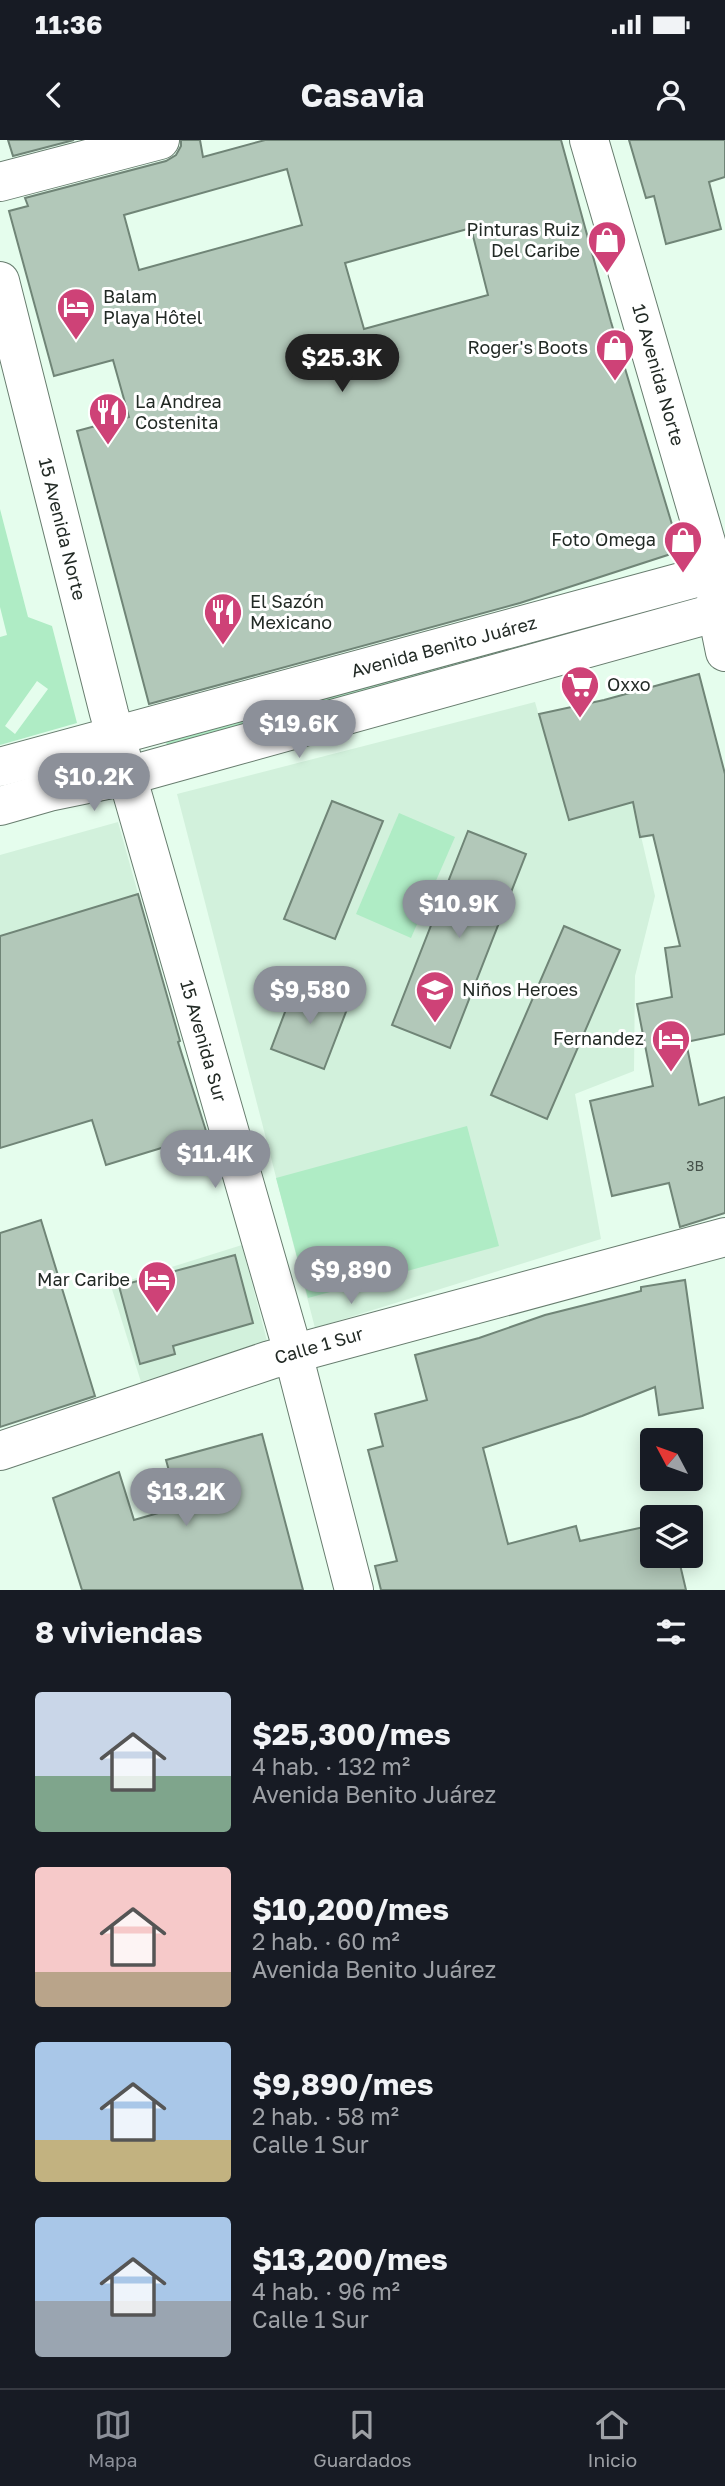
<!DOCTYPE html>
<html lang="es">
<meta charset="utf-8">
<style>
body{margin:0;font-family:"Golos Text",sans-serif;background:#20242c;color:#f1f3f6;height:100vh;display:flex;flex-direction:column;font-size:26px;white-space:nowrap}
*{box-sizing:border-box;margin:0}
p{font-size:23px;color:#9ea1a6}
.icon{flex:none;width:38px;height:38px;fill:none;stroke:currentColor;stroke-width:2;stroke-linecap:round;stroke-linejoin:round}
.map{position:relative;height:1450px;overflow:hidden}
.details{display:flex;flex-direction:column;background:#171b24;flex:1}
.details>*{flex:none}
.needle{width:46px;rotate:311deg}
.controls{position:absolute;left:640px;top:1288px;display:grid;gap:14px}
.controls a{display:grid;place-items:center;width:63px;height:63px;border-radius:7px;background:#171b24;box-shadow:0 4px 18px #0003;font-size:35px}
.price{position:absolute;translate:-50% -60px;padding:0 16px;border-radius:24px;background:#8c9099;color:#fff;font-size:23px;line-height:46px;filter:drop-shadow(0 2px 4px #0008)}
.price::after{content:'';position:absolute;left:50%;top:42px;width:21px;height:16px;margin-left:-10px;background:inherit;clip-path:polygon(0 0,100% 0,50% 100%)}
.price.selected{background:#222;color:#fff}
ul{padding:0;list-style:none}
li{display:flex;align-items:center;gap:21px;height:175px;padding:0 35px}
li span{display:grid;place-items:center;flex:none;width:196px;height:140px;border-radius:7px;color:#555}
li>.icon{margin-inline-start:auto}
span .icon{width:84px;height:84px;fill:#fffc;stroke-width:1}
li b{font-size:30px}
h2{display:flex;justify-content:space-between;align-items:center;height:84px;padding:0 35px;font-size:30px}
.status{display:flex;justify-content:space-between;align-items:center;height:49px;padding:0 35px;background:#171b24;direction:ltr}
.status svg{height:19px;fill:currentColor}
header{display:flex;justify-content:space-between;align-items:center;height:91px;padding:0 35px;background:#171b24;font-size:32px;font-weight:700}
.tabs{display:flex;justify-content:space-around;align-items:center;height:98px;border-top:2px solid #363941;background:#171b24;font-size:19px;color:#9ea1a6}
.tabs a{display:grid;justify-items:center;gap:4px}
.tabs .selected{color:#8c9099}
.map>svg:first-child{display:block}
.built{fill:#d2f1dc}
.green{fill:#afecc5;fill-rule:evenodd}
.building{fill:#b2c8b9;stroke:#708577;stroke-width:2;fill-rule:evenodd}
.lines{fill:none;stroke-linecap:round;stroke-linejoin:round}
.minor-casing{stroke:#687d6f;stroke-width:40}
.tertiary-casing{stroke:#687d6f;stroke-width:40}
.minor{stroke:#fff;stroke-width:38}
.tertiary{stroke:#fff;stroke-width:38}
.labels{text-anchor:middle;stroke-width:6;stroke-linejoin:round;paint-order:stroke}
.number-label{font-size:14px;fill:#46524a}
.poi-label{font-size:18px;fill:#222a25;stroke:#fff;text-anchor:end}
.street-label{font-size:18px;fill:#222a25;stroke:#fff}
</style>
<div class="status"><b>11:36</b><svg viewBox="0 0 49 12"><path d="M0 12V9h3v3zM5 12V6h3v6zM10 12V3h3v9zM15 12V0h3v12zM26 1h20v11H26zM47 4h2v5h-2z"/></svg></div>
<header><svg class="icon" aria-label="back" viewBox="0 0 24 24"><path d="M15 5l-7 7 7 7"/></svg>Casavia<svg class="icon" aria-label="person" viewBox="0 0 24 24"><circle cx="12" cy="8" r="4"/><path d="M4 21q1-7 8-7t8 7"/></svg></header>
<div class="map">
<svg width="725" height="1450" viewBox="0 0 725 1450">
<rect width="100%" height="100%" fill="#e5fded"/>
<!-- built -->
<g class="built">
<polygon points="535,562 569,680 633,662 655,756 635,836 634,931 575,954 601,1099 315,1188 177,654"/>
<polygon points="118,682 186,925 0,978 0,715"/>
<polygon points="242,1105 267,1201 141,1242 111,1146"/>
</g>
<!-- green -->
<g class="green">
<path d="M 0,369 L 28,477 L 52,486 L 77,583 L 0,605 L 0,497 L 7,495 L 0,467 ZM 37,541 L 48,549 L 15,594 L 5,586 Z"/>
<polygon points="665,465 647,473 169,607 164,600"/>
<polygon points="399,673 455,697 411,798 356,774"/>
<polygon points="467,986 499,1106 308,1158 276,1038"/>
</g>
<!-- building -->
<g class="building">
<polygon points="8,0 74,0 13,16"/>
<path d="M 181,0 L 200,0 L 203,17 L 265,0 L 561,0 L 611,182 L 680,411 L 520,463 L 149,564 L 77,291 L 129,277 L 113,220 L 54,236 L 9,71 L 28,66 L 25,58 L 166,21 L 176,15 L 181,6 ZM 287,29 L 302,85 L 139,130 L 124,75 ZM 471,88 L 488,155 L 364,189 L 345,123 Z"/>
<polygon points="629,0 725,0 725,37 709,42 721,89 666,104 654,56 646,58"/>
<polygon points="699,534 725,634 725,894 686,902 699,965 725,957 725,1073 680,1087 669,1043 612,1056 590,961 653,946 637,864 672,857 665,808 680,806 653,695 640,697 633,662 569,680 539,574 604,560"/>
<polygon points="332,661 383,681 335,799 284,779"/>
<polygon points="468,691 526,714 450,908 392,885"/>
<polygon points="138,754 180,901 178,902 207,994 106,1025 92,980 0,1008 0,796"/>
<polygon points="564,786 620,810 547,979 491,955"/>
<polygon points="296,843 349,864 324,929 271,909"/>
<polygon points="41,1080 95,1256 0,1287 0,1093"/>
<polygon points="235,1115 253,1183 173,1206 175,1214 140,1224 119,1146"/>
<polygon points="685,1140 703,1268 659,1275 655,1247 582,1276 483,1308 508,1404 576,1386 580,1401 653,1385 653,1416 678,1416 686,1450 381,1450 375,1426 397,1421 368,1310 383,1306 375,1274 427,1260 415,1215 479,1198 545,1175 641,1151 641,1147"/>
<polygon points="262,1294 303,1450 82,1450 53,1358 119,1332 134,1380 179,1367 166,1320"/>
</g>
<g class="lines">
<!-- minor casing -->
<g class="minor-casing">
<g id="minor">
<polyline points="589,0 715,433 717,473 725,512"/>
<polyline points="0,42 160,0"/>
<polyline points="0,141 109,573 289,1198 354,1450"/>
<polyline points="0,1311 270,1220 725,1097"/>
</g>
</g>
<!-- tertiary casing -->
<g class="tertiary-casing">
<g id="tertiary">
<polyline points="0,627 725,430"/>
<polyline points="0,666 49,652 127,636 725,470"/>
</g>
</g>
<!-- minor -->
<use href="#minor" class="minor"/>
<!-- tertiary -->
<use href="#tertiary" class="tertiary"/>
</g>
<!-- icons -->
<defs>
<g id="shop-pin" transform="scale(2.0125)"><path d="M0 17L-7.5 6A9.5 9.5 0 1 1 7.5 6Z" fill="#ce4277" stroke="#fff"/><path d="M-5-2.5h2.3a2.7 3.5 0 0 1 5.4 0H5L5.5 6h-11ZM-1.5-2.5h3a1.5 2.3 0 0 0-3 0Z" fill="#fff"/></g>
<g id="hotel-pin" transform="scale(2.0125)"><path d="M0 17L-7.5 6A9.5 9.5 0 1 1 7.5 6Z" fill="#ce4277" stroke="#fff"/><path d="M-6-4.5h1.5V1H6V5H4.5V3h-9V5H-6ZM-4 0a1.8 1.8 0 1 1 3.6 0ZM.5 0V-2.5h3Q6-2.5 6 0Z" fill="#fff"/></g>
<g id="restaurant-pin" transform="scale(2.0125)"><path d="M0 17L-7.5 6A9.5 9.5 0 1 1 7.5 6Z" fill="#ce4277" stroke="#fff"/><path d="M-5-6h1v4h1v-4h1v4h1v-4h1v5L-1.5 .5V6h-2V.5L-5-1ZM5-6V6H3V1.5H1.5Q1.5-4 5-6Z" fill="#fff"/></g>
<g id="supermarket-pin" transform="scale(2.0125)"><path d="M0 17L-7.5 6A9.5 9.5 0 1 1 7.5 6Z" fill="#ce4277" stroke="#fff"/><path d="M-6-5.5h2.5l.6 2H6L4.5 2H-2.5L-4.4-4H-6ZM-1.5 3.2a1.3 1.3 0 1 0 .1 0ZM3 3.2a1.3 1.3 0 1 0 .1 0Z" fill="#fff"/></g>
<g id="school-pin" transform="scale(2.0125)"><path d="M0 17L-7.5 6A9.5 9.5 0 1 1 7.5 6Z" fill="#ce4277" stroke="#fff"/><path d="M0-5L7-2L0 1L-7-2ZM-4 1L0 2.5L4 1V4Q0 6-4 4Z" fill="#fff"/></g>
</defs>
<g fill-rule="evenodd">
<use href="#shop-pin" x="607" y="100"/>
<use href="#hotel-pin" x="76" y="167"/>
<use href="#shop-pin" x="615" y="208"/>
<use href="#restaurant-pin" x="108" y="272"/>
<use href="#shop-pin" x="683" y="400"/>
<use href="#restaurant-pin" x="223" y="472"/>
<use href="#supermarket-pin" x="580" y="545"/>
<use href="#school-pin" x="435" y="850"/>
<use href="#hotel-pin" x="671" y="899"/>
<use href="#hotel-pin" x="157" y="1140"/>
</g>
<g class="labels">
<!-- number labels -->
<g class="number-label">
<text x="695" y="1031">3B</text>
</g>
<!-- poi labels -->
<g class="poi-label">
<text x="580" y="96">Pinturas Ruiz<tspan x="580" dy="21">Del Caribe</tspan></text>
<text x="103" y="163" text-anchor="start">Balam<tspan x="103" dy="21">Playa Hôtel</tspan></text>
<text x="588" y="214">Roger's Boots</text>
<text x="135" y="268" text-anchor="start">La Andrea<tspan x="135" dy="21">Costenita</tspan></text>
<text x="656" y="406">Foto Omega</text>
<text x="250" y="468" text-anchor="start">El Sazón<tspan x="250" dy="21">Mexicano</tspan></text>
<text x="607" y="551" text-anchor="start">Oxxo</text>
<text x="462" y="856" text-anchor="start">Niños Heroes</text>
<text x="644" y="905">Fernandez</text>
<text x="130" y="1146">Mar Caribe</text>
</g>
<!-- street labels -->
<g class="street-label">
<text transform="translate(658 235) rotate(74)" y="6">10 Avenida Norte</text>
<text transform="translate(62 389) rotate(76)" y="6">15 Avenida Norte</text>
<text transform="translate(444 507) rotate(-15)" y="6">Avenida Benito Juárez</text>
<text transform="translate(203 901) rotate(74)" y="6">15 Avenida Sur</text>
<text transform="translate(319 1206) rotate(-16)" y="6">Calle 1 Sur</text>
</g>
</g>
</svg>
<div class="controls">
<a><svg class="needle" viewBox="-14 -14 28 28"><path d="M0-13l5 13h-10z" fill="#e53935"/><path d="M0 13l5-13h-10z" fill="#9ea1a6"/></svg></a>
<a><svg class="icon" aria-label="layers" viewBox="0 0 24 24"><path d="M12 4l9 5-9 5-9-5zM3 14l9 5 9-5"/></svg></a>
</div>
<b class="price selected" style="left:342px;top:254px">$25.3K</b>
<b class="price" style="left:299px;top:620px">$19.6K</b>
<b class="price" style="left:94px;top:673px">$10.2K</b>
<b class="price" style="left:459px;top:800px">$10.9K</b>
<b class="price" style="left:310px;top:886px">$9,580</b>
<b class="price" style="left:215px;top:1050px">$11.4K</b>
<b class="price" style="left:351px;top:1166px">$9,890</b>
<b class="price" style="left:186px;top:1388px">$13.2K</b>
</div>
<section class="details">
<h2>8 viviendas<svg class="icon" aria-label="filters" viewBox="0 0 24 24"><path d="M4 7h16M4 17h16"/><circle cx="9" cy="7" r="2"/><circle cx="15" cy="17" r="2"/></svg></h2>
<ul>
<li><span style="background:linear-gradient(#c9d6e8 60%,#7fa58c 0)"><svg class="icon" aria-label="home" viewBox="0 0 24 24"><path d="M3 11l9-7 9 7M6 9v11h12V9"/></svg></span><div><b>$25,300/mes</b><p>4 hab. · 132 m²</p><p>Avenida Benito Juárez</p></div></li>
<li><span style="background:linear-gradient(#f6c9c9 75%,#b9a48a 0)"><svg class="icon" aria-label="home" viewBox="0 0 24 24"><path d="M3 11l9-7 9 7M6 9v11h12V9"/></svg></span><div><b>$10,200/mes</b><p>2 hab. · 60 m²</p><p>Avenida Benito Juárez</p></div></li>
<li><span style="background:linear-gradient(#a9c7e8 70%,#c2b280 0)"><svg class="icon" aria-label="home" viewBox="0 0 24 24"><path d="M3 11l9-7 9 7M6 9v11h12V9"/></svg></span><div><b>$9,890/mes</b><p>2 hab. · 58 m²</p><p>Calle 1 Sur</p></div></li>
<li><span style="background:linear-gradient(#a9c7e8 60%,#9aa5b1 0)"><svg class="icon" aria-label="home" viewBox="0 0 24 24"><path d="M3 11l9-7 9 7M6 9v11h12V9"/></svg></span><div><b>$13,200/mes</b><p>4 hab. · 96 m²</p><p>Calle 1 Sur</p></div></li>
</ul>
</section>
<nav class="tabs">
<a class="selected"><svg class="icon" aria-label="map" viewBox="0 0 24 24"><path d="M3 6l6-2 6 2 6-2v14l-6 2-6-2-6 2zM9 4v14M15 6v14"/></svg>Mapa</a>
<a><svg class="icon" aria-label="saved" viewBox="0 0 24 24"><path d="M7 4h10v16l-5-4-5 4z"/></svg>Guardados</a>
<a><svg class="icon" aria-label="home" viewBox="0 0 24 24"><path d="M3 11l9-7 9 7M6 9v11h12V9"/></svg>Inicio</a>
</nav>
